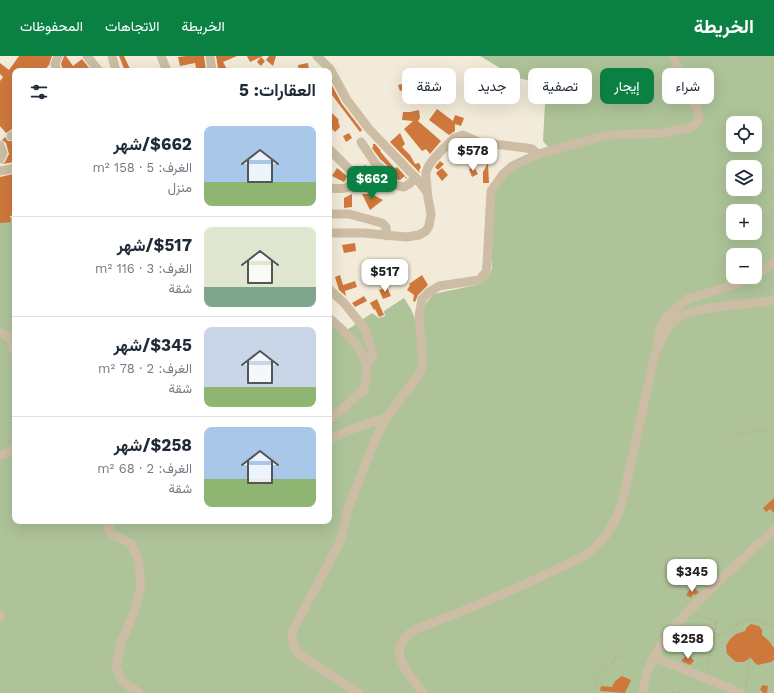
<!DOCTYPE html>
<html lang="ar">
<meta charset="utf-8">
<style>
body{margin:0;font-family:"Work Sans",Vazirmatn,sans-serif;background:#f2f2f3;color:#1f2937;direction:rtl;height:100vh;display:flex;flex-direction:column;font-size:15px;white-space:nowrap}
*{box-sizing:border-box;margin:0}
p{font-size:13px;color:#747a83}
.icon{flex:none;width:22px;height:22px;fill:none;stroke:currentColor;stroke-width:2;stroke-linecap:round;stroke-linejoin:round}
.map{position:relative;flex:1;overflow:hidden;direction:ltr}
.drawer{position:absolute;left:12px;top:12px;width:320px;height:456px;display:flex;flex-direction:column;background:#fff;border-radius:8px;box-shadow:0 4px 16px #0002;direction:rtl}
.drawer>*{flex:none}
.guide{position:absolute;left:344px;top:12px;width:370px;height:36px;direction:rtl;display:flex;gap:8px}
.controls{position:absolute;left:726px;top:60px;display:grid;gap:8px}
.controls a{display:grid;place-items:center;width:36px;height:36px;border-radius:8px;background:#fff;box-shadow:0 4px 16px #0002;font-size:20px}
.price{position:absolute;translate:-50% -34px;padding:0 9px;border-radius:8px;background:#fff;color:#222;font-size:13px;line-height:26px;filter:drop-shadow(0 1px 2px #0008)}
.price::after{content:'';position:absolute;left:50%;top:24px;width:12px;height:9px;margin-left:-6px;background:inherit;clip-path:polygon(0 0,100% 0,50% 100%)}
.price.current{background:#0b8043;color:#fff}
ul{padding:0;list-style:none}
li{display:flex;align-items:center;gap:12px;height:100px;padding:0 16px}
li+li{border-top:1px solid #e0e1e3}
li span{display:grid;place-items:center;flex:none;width:112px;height:80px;border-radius:8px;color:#555}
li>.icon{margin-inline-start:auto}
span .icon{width:48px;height:48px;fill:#fffc;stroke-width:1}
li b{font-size:17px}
h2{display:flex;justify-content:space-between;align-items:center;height:48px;padding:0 16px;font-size:17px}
.pill{padding:0 14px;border-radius:8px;background:#fff;box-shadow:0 4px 16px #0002;font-size:14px;line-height:36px}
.pill.current{background:#0b8043;color:#fff}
header{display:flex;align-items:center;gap:24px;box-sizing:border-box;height:56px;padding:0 20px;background:#0b8043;color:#fff}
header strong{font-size:19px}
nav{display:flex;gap:22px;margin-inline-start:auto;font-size:14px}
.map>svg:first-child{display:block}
.green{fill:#aec398;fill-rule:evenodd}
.building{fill:#cf783c}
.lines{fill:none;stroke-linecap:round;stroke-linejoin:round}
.path{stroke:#b8a78e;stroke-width:1;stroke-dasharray:2 2;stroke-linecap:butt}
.minor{stroke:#ccbda4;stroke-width:9}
</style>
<header>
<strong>الخريطة</strong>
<nav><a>الخريطة</a><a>الاتجاهات</a><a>المحفوظات</a></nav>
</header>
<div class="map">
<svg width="774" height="637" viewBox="0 0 774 637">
<rect width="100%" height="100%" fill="#f3ebd9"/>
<!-- green -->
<path class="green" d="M 480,0 L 774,0 L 774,637 L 0,637 L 0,165 L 15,160 L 15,465 L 329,465 L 329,260 L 347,274 L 372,257 L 379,262 L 385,260 L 384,255 L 404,242 L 411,253 L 415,263 L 422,259 L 426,247 L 433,238 L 481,228 L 490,218 L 492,212 L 492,172 L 494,138 L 501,123 L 527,105 L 553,97 L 543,85 L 546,29 L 515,21 ZM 733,67 L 755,67 L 755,89 L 733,89 ZM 733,111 L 755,111 L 755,133 L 733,133 ZM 733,155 L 755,155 L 755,177 L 733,177 ZM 733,199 L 755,199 L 755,221 L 733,221 Z"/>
<!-- building -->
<g class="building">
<polygon points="19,0 52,0 49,9 44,15 15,15 15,70 14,72 6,77 0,70 0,25 3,21 0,18 0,7 9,14"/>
<polygon points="64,0 66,0 73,10 82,3 90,13 87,15 64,15 61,8"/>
<polygon points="119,0 124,0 131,15 125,15"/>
<polygon points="186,0 204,0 206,15 197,15 195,7 180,10 178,1"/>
<polygon points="216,0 237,0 223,6 228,15 219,15 218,12"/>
<polygon points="247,0 263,0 250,6"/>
<polygon points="269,0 276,0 273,10 266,4"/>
<polygon points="261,1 265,5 261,10 257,6"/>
<polygon points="308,7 309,15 299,15 298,9"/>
<polygon points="329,24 342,48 362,74 360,76 329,35"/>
<polygon points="406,27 408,33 400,35 398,29"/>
<polygon points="437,53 453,65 455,59 464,62 461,70 455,68 455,75 449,79 429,64"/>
<polygon points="329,54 339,64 338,65 340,71 335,76 329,70"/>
<polygon points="419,54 420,62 418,65 441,85 430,98 426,93 422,95 404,73 413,65 402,64 403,56 410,56"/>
<polygon points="349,77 352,82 346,86 343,80"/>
<polygon points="400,77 405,88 402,91 410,99 415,108 419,107 421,111 419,114 420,117 390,86"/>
<polygon points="5,81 8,85 15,85 15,106 2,108 5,106 9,98 6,87 2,84"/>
<polygon points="373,88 375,88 381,95 380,95 395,113 397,111 407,122 406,123 405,120 400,124 398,124 389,111 380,103 372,92 373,91"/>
<polygon points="440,105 444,108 438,114 435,111"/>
<polygon points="488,107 489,127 483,127 483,116"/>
<polygon points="365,109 369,113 368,114 374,123 369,127 362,121 358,115"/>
<polygon points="474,111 478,118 472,121 469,113"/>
<polygon points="337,112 347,120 344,126 332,120"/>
<polygon points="442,112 448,119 442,125 436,117"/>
<polygon points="13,118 14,122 15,122 15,159 10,160 11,166 0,167 0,121"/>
<polygon points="352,138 352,151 344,152 344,142"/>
<polygon points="362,138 372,138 383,144 370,154"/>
<polygon points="355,187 356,195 344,197 342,189"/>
<polygon points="377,218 388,224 386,230 374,224"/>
<polygon points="340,219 343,229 355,225 357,231 345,235 346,240 339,234 335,221"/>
<polygon points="422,219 428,229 418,239 415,246 413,245 414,239 407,234 410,229 409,228"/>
<polygon points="387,231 391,240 383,243 379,234"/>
<polygon points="364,240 367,245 355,251 352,247"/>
<polygon points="377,243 384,259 379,261 375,253 374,254 370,247"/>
<polygon points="774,442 774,457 770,453 766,456 763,452"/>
<polygon points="692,531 699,536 695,539 693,538 691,542 686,539"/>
<polygon points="751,568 759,570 762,574 762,579 769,585 774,592 774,604 771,606 758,609 755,607 751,602 743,606 736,606 727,598 726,590 730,583 736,578 745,575 747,571"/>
<polygon points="688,598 694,605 690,609 681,605"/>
<polygon points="622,620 631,624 625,637 600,635 601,630 612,631 615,625"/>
<polygon points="763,629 768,630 767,637 763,637 760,633"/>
</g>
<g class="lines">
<!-- path -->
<g class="path">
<polyline points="735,379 758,374 774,374"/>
<polyline points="696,558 717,566 707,613"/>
<polyline points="680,578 686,583 689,593"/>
<path d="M 714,578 C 726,582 735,566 749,564 C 757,563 766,568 774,570"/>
<polyline points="681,603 717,566"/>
<polyline points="669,628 674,637"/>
<polyline points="746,631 750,598"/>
<polyline points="599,637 594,629 596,627 594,624 595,622 613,607 616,600 621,602"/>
<polyline points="678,637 689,633 708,633"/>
</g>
<!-- minor -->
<g class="minor">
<polyline points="87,0 99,15"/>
<polyline points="112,0 116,15"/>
<polyline points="161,0 167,15"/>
<polyline points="210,0 212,15"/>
<polyline points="317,0 330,13 347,44 369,73 416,122 427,136 431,158 429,170 426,175 419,179 406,181 364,177 329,177"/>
<polyline points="57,15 55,8 58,0"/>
<polyline points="11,80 15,78"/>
<polyline points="361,86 375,107 384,115 395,129 404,131 409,128 416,122"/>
<polyline points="0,89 3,97 0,103"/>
<path d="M 329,93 L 352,116 L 357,124 C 353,134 337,133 329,132"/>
<polyline points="0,115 15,112"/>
<path d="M 427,136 C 428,130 425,123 426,117 C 427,106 447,90 454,82 L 463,79 L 479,86 L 526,92 L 532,93 L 538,98"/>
<polyline points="329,158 349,158 382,167 386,171 387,180"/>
<polyline points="755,219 774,207"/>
<polyline points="329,233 344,247 365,273 373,299 371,303 365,306"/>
<path d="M 329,262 C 345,276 366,293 367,315 C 367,321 365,328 364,334 L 341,354 L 329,363"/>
<polyline points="0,276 15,284"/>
<polyline points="10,282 15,298"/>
<polyline points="657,287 659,275 666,261 687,243 737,228 752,221"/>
<polyline points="329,384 347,375 387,361"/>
<polyline points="0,400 15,393"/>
<polyline points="112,465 108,473 111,478 131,487 139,507 141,529 134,557 121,587 116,610 122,625 139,637"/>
<polyline points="0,559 1,559 0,562"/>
<polyline points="654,601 741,637"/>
<path d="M 359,637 L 302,600 C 293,593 291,586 293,574 L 341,484 L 347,455 L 377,379 L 387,361 L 421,315 L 423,303 L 419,260 L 422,243 L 429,236 L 439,230 L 479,224 L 486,216 L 487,209 L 491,135 L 503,118 L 512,110 L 538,98 L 609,79 L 663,77 L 689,72 L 694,69 L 698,65 L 699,60 L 697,53 L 673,0"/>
<path d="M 423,637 C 407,615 383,593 416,573 C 459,557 501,540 542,520 C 558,512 576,506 591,495 C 606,482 616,466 622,447 L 655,298 C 660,286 665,273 675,264 C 694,249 749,249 774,244"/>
<path d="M 643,637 C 648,590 686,557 718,526 C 737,508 755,491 774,474"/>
</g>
</g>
</svg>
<div class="controls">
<a><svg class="icon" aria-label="locate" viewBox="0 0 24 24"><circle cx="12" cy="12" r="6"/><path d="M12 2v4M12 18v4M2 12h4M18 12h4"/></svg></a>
<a><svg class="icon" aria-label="layers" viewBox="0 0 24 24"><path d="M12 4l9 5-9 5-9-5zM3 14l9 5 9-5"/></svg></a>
<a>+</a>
<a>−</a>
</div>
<b class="price" style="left:473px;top:116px">$578</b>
<b class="price current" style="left:372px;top:144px">$662</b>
<b class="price" style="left:385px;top:237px">$517</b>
<b class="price" style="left:692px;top:537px">$345</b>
<b class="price" style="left:688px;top:604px">$258</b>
<div class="guide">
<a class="pill">شراء</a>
<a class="pill current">إيجار</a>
<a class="pill">تصفية</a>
<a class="pill">جديد</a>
<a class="pill">شقة</a>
</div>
<section class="drawer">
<h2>العقارات: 5<svg class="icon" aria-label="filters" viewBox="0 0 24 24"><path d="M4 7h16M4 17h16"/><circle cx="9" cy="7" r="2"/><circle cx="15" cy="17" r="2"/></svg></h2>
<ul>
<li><span style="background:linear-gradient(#a9c7e8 70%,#8fb573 0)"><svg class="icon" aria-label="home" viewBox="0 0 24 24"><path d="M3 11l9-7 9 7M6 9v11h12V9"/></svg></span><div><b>$662/شهر</b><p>الغرف: 5 · 158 m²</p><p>منزل</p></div></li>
<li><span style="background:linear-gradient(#dfe7d0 75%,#7fa58c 0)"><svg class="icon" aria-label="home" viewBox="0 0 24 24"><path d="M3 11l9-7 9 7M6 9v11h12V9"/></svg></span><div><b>$517/شهر</b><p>الغرف: 3 · 116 m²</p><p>شقة</p></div></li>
<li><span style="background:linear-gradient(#c9d6e8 75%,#8fb573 0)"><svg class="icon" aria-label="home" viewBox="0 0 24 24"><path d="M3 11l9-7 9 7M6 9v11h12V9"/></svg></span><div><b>$345/شهر</b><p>الغرف: 2 · 78 m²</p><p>شقة</p></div></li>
<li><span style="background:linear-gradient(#a9c7e8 65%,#8fb573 0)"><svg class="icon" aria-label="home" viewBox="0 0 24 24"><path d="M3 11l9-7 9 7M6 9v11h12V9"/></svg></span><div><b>$258/شهر</b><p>الغرف: 2 · 68 m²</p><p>شقة</p></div></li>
</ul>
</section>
</div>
